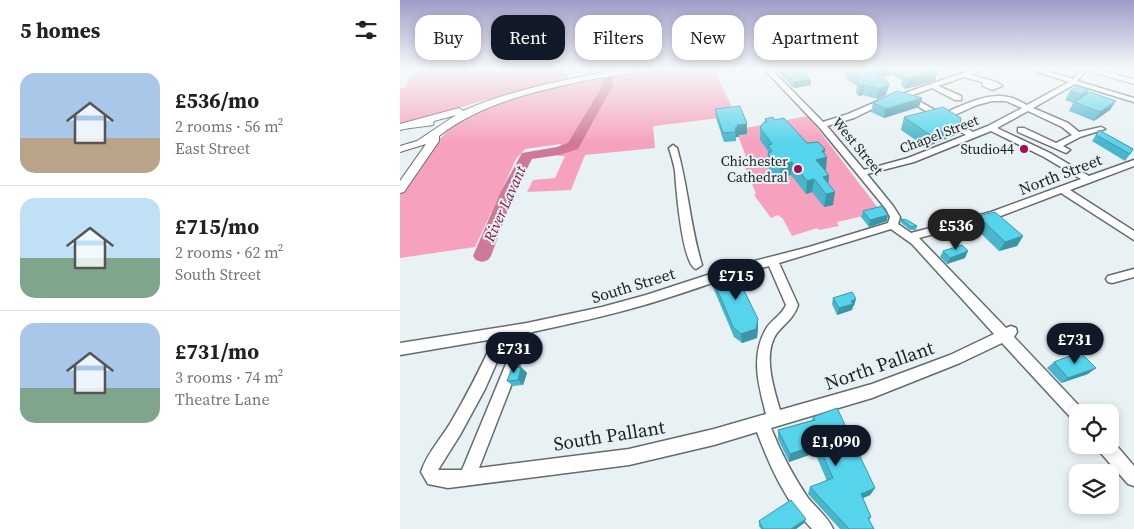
<!DOCTYPE html>
<meta charset="utf-8">
<style>
body{margin:0;font-family:"Source Serif 4",serif;background:#f6f6f6;color:#222;height:100vh;display:flex;flex-direction:column;font-size:19px;white-space:nowrap}
*{box-sizing:border-box;margin:0}
p{font-size:16px;color:#767676}
.icon{flex:none;width:28px;height:28px;fill:none;stroke:currentColor;stroke-width:2;stroke-linecap:round;stroke-linejoin:round}
.map{position:relative;flex:1;overflow:hidden}
.drawer{display:flex;flex-direction:column;background:#fff;width:400px}
.drawer>*{flex:none}
.top-card{position:absolute;left:15px;top:15px;width:475px;height:45px;display:flex;gap:10px}
.fabs{position:absolute;left:669px;top:404px;display:grid;gap:10px}
.fabs a{display:grid;place-items:center;width:50px;height:50px;border-radius:10px;background:#fff;box-shadow:0 2px 8px #0003;font-size:25px}
.price{position:absolute;translate:-50% -42px;padding:0 11px;border-radius:18px;background:#111827;color:#fff;font-size:16px;line-height:32px;filter:drop-shadow(0 1px 2px #0008)}
.price::after{content:'';position:absolute;left:50%;top:30px;width:15px;height:11px;margin-left:-8px;background:inherit;clip-path:polygon(0 0,100% 0,50% 100%)}
.price.current{background:#222;color:#fff}
ul{padding:0;list-style:none}
li{display:flex;align-items:center;gap:15px;height:125px;padding:0 20px}
li+li{border-top:1px solid #e0e0e0}
li span{display:grid;place-items:center;flex:none;width:140px;height:100px;border-radius:15px;color:#555}
li>.icon{margin-inline-start:auto}
span .icon{width:60px;height:60px;fill:#fffc;stroke-width:1}
li b{font-size:21px}
h2{display:flex;justify-content:space-between;align-items:center;height:60px;padding:0 20px;font-size:21px}
.tag{padding:0 18px;border-radius:15px;background:#fff;box-shadow:0 2px 8px #0003;font-size:18px;line-height:45px}
.tag.current{background:#111827;color:#fff}
main{display:flex;flex:1;min-height:0}
.map>svg:first-child{display:block}
.green{fill:#f6a2be}
.forest{fill:#f99dbc}
.lines{fill:none;stroke-linecap:round;stroke-linejoin:round}
.stream{stroke:#d07897;stroke-width:3}
.river{fill:#d07897;fill-rule:evenodd}
.minor-casing{stroke:#656c6e;stroke-width:3}
.major-casing{stroke:#656c6e;stroke-width:2}
.minor{fill:#fff;fill-rule:evenodd}
.major{fill:#fff;fill-rule:evenodd}
.wall{fill:#49b6cb}
.shaded-wall{fill:#3c94a5}
.building{fill:#55d4ec;stroke:#3c94a5}
.poi-dot{fill:#9f0f58;stroke:#e8f1f3;stroke-width:2}
.labels{text-anchor:middle;stroke-width:4;stroke-linejoin:round;paint-order:stroke}
.far-street-label{font-size:14px;fill:#1c1f20;stroke:#e8f1f3}
.far-poi-label{font-size:14px;fill:#1c1f20;stroke:#e8f1f3;text-anchor:end}
.far-water-label{font-size:15px;font-style:italic;fill:#7c1044;stroke:#e8f1f3}
.street-label{font-size:16px;fill:#1c1f20;stroke:#e8f1f3}
.near-street-label{font-size:19px;fill:#1c1f20;stroke:#e8f1f3}
</style>
<main>
<section class="drawer">
<h2>5 homes<svg class="icon" aria-label="filters" viewBox="0 0 24 24"><path d="M4 7h16M4 17h16"/><circle cx="9" cy="7" r="2"/><circle cx="15" cy="17" r="2"/></svg></h2>
<ul>
<li><span style="background:linear-gradient(#a9c7e8 65%,#b9a48a 0)"><svg class="icon" aria-label="home" viewBox="0 0 24 24"><path d="M3 11l9-7 9 7M6 9v11h12V9"/></svg></span><div><b>£536/mo</b><p>2 rooms · 56 m²</p><p>East Street</p></div></li>
<li><span style="background:linear-gradient(#bfe0f5 60%,#7fa58c 0)"><svg class="icon" aria-label="home" viewBox="0 0 24 24"><path d="M3 11l9-7 9 7M6 9v11h12V9"/></svg></span><div><b>£715/mo</b><p>2 rooms · 62 m²</p><p>South Street</p></div></li>
<li><span style="background:linear-gradient(#a9c7e8 65%,#7fa58c 0)"><svg class="icon" aria-label="home" viewBox="0 0 24 24"><path d="M3 11l9-7 9 7M6 9v11h12V9"/></svg></span><div><b>£731/mo</b><p>3 rooms · 74 m²</p><p>Theatre Lane</p></div></li>
</ul>
</section>
<div class="map">
<svg width="734" height="529" viewBox="0 0 734 529">
<rect width="100%" height="100%" fill="#e8f1f3"/>
<!-- green -->
<g class="green">
<polygon points="41,69 163,69 168,77 0,124 0,100 16,90"/>
<polygon points="251,69 314,69 336,116 254,126 253,127 255,148 185,155 171,190 127,192 133,180 155,178 165,156 158,156 161,144 125,149 116,159 75,247 0,258 0,195 37,142 61,117 129,93"/>
<polygon points="408,116 481,212 437,222 439,226 419,230 417,228 392,236 383,219 378,215 371,218 354,195 356,194 342,159 346,157 338,135 347,134 345,128"/>
</g>
<!-- forest -->
<polygon class="forest" points="22,69 41,69 16,90 0,100 0,89 6,87 10,77"/>
<g class="lines">
<!-- stream -->
<polyline class="stream" points="79,256 82,256"/>
<!-- river -->
<polygon class="river" points="208,74 213,77 213,85 178,149 159,155 132,159 114,193 91,256 88,260 82,262 76,260 73,256 100,193 122,153 157,147 168,143 203,85 203,77"/>
<!-- minor casing -->
<g class="minor-casing">
<g id="minor">
<path d="M 364,69 L 371,69 L 423,122 L 448,114 L 492,95 L 502,94 L 574,69 L 584,69 L 571,75 L 596,82 L 602,86 L 592,90 L 583,86 L 582,82 L 564,77 L 538,86 L 561,96 L 561,100 L 555,100 L 532,88 L 510,96 L 542,114 C 562,106 586,92 608,97 C 615,98 621,102 627,105 L 669,82 L 629,69 L 640,69 L 673,79 L 681,69 L 688,69 L 677,81 L 734,98 L 734,102 L 675,84 L 633,108 L 668,123 L 679,132 L 701,127 L 705,129 L 680,137 L 663,146 L 670,150 L 666,153 L 618,132 L 618,128 L 624,128 L 656,143 L 672,135 L 662,127 L 628,111 L 597,128 L 650,153 L 689,176 L 734,160 L 734,166 L 670,190 L 734,231 L 734,240 L 661,193 L 598,217 L 519,238 L 606,328 L 611,326 L 616,328 L 617,332 L 614,337 L 683,410 L 684,412 L 678,412 L 678,422 L 673,420 L 602,343 L 560,363 L 472,398 L 371,428 C 381,453 393,476 408,498 C 416,508 428,517 433,529 L 412,529 C 386,502 370,467 357,432 L 314,445 L 229,465 L 48,488 L 28,484 L 21,472 C 27,453 41,439 51,422 C 67,395 81,367 94,339 L 0,355 L 0,343 L 127,323 L 202,307 L 246,295 L 335,266 L 409,247 L 488,223 L 490,217 L 486,209 L 419,127 ZM 495,98 L 504,98 L 566,135 L 508,158 L 464,170 L 427,126 L 454,118 ZM 592,101 L 606,101 L 622,108 L 588,126 L 573,132 L 548,118 L 577,105 ZM 591,131 L 644,157 L 681,179 L 591,212 L 511,233 L 498,224 L 500,217 L 493,206 L 467,174 L 514,162 ZM 491,229 L 512,244 L 594,334 L 550,355 L 472,384 L 380,410 C 374,389 362,354 377,333 C 385,323 394,318 398,305 L 379,263 ZM 369,266 L 386,305 C 382,315 371,320 366,329 C 350,356 359,387 366,414 L 314,429 L 229,449 L 79,468 L 132,332 C 169,324 207,316 244,305 C 286,293 326,277 369,266 ZM 118,335 L 62,470 L 38,470 L 60,435 L 85,389 L 108,337 Z"/>
<path d="M 273,145 L 277,148 C 288,186 290,226 302,265 L 296,269 C 282,265 276,186 275,171 C 274,164 271,155 269,148 Z"/>
<polygon points="734,269 734,277 712,283 708,282 706,279 708,276"/>
<polygon points="711,439 734,466 734,486 728,484 699,451 697,445 710,445"/>
</g>
</g>
<!-- major casing -->
<g class="major-casing">
<g id="major">
<path d="M 221,69 L 240,69 C 229,76 202,77 188,80 C 136,91 81,103 39,136 L 39,141 L 4,192 L 0,193 L 0,181 L 26,144 L 0,152 L 0,146 L 17,141 L 56,115 L 34,121 L 33,125 C 22,127 11,127 0,130 L 0,124 L 59,108 L 63,111 C 113,89 168,79 221,69 Z"/>
<polygon points="682,69 696,69 734,79 734,84"/>
</g>
</g>
<!-- minor -->
<use href="#minor" class="minor"/>
<!-- major -->
<use href="#major" class="major"/>
</g>
<!-- wall -->
<g class="wall">
<polygon points="375,69 400,69 411,85 394,88"/>
<polygon points="446,69 540,69 537,70 535,81 505,89 501,85 502,80 491,75 482,77 489,85 486,95 477,99 463,95 459,96 456,93 457,86 445,78"/>
<polygon points="689,90 686,95 710,110 694,121 669,111 673,103 665,100 670,91"/>
<polygon points="473,103 519,107 484,118 471,112"/>
<polygon points="315,109 347,134 339,135 339,137 336,137 336,141 324,142 316,118"/>
<polygon points="504,117 560,123 555,135 526,147 501,130"/>
<polygon points="365,119 375,120 424,154 427,157 425,170 429,175 428,184 433,205 424,207 412,192 406,194 391,175 380,177 378,174 373,174 367,166 368,151 360,140 360,128 365,122"/>
<polygon points="699,130 730,154 725,161 692,141"/>
<polygon points="463,211 487,221 469,227 461,217"/>
<polygon points="578,216 623,236 617,246 599,251 573,226"/>
<polygon points="501,219 517,226 516,230 510,230 500,222"/>
<polygon points="543,251 565,258 547,264 540,257"/>
<polygon points="311,275 358,319 358,328 357,338 342,343 334,337 312,285"/>
<polygon points="433,298 454,306 453,306 452,310 437,315 432,304"/>
<polygon points="654,362 688,374 661,383 647,368"/>
<polygon points="121,367 127,373 123,385 113,386 107,381"/>
<polygon points="413,417 475,488 470,495 463,498 471,517 469,520 474,529 440,529 408,494 410,487 427,481 415,453 389,462 378,439 378,430 412,420"/>
<polygon points="359,521 404,523 396,529 361,529 359,526"/>
</g>
<!-- shaded-wall -->
<g class="shaded-wall">
<polygon points="475,69 492,69 491,75 470,80 472,70"/>
<polygon points="538,71 535,81 505,89 508,79"/>
<polygon points="411,79 411,85 394,88 394,82"/>
<polygon points="464,85 463,95 459,96 460,86"/>
<polygon points="489,85 486,95 477,99 479,89"/>
<polygon points="689,90 683,99 676,103 681,95"/>
<polygon points="522,98 519,107 484,118 486,109"/>
<polygon points="716,101 710,110 694,121 700,112"/>
<polygon points="560,123 555,135 526,147 530,135"/>
<polygon points="347,124 347,134 339,135 339,137 336,137 335,128 337,125"/>
<polygon points="425,149 424,158 427,157 426,170 415,173 416,160 422,151"/>
<polygon points="392,162 391,175 380,177 381,165"/>
<polygon points="429,175 428,188 423,177"/>
<polygon points="414,179 412,192 406,194 407,181"/>
<polygon points="435,192 433,205 424,207 426,194"/>
<polygon points="488,215 487,221 469,227 470,220"/>
<polygon points="623,236 617,246 599,251 605,242"/>
<polygon points="568,251 565,258 547,264 550,258"/>
<polygon points="456,299 454,306 453,306 452,310 437,315 439,308 451,301"/>
<polygon points="358,319 358,328 357,338 342,343 341,334"/>
<polygon points="121,367 127,373 123,385 118,380"/>
<polygon points="696,368 688,374 661,383 668,378"/>
<polygon points="418,444 415,453 389,462 390,454"/>
<polygon points="475,488 470,495 456,501 461,494"/>
<polygon points="406,519 404,523 396,529 391,529"/>
</g>
<!-- building -->
<g class="building">
<polygon points="381,69 400,69 411,79 394,82"/>
<polygon points="448,69 475,69 472,70 487,81 489,85 479,89 464,85 460,86 458,83 458,76"/>
<polygon points="502,69 535,69 538,71 508,79 503,76 505,71"/>
<polygon points="678,86 689,90 681,95 670,91"/>
<polygon points="497,91 522,98 486,109 473,103"/>
<polygon points="690,92 716,101 700,112 674,102"/>
<polygon points="340,106 347,124 337,125 338,127 335,128 336,132 323,133 315,109"/>
<polygon points="543,107 561,118 560,123 530,135 504,117"/>
<polygon points="373,117 375,120 384,118 407,143 418,142 425,149 422,151 427,157 416,160 429,175 423,177 435,192 426,194 414,179 407,181 392,162 381,165 379,162 373,161 368,154 372,151 368,145 372,144 360,128 363,123 367,122 365,119"/>
<polygon points="699,130 733,149 730,154 696,135"/>
<polygon points="482,206 488,215 470,220 463,211"/>
<polygon points="595,212 623,236 605,242 578,216"/>
<polygon points="501,219 507,220 517,226 511,227"/>
<polygon points="562,245 568,251 550,258 543,251"/>
<polygon points="333,268 358,319 356,329 341,334 333,327 311,275"/>
<polygon points="452,292 456,299 451,301 453,304 439,308 433,298"/>
<polygon points="680,352 696,368 668,378 654,362"/>
<polygon points="121,367 118,380 107,381 112,368"/>
<polygon points="437,408 475,488 461,494 471,517 468,518 474,529 449,529 410,487 433,478 418,444 390,454 378,430 415,420 413,417"/>
<polygon points="391,500 406,519 391,529 363,529 359,521"/>
</g>
<!-- sky -->
<linearGradient id="sky" x2="0" y2="1"><stop stop-color="#9e9cc8"/><stop offset="0.48" stop-color="#f5f9fa"/><stop offset="1" stop-color="#f5f9fa" stop-opacity="0"/></linearGradient>
<rect width="734" height="143" fill="url(#sky)"/>
<!-- markers -->
<g class="poi-dot">
<circle cx="624" cy="149" r="5"/>
<circle cx="398" cy="169" r="5"/>
</g>
<g class="labels">
<!-- far-street labels -->
<g class="far-street-label">
<text transform="translate(539 134) rotate(-21)" y="5">Chapel Street</text>
<text transform="translate(458 146) rotate(50)" y="5">West Street</text>
</g>
<!-- far-poi labels -->
<g class="far-poi-label">
<text x="614" y="154">Studio44</text>
<text x="388" y="166">Chichester<tspan x="388" dy="16">Cathedral</tspan></text>
</g>
<!-- far-water labels -->
<g class="far-water-label">
<text transform="translate(105 204) rotate(-66)" y="5">River Lavant</text>
</g>
<!-- street labels -->
<g class="street-label">
<text transform="translate(660 174) rotate(-21)" y="6">North Street</text>
<text transform="translate(233 285) rotate(-17)" y="6">South Street</text>
</g>
<!-- near-street labels -->
<g class="near-street-label">
<text transform="translate(479 365) rotate(-19)" y="7">North Pallant</text>
<text transform="translate(209 435) rotate(-9)" y="7">South Pallant</text>
</g>
</g>
</svg>
<div class="fabs">
<a><svg class="icon" aria-label="locate" viewBox="0 0 24 24"><circle cx="12" cy="12" r="6"/><path d="M12 2v4M12 18v4M2 12h4M18 12h4"/></svg></a>
<a><svg class="icon" aria-label="layers" viewBox="0 0 24 24"><path d="M12 4l9 5-9 5-9-5zM3 14l9 5 9-5"/></svg></a>
</div>
<b class="price current" style="left:556px;top:251px">£536</b>
<b class="price" style="left:336px;top:301px">£715</b>
<b class="price" style="left:675px;top:365px">£731</b>
<b class="price" style="left:114px;top:374px">£731</b>
<b class="price" style="left:436px;top:467px">£1,090</b>
<div class="top-card">
<a class="tag">Buy</a>
<a class="tag current">Rent</a>
<a class="tag">Filters</a>
<a class="tag">New</a>
<a class="tag">Apartment</a>
</div>
</div>
</main>
